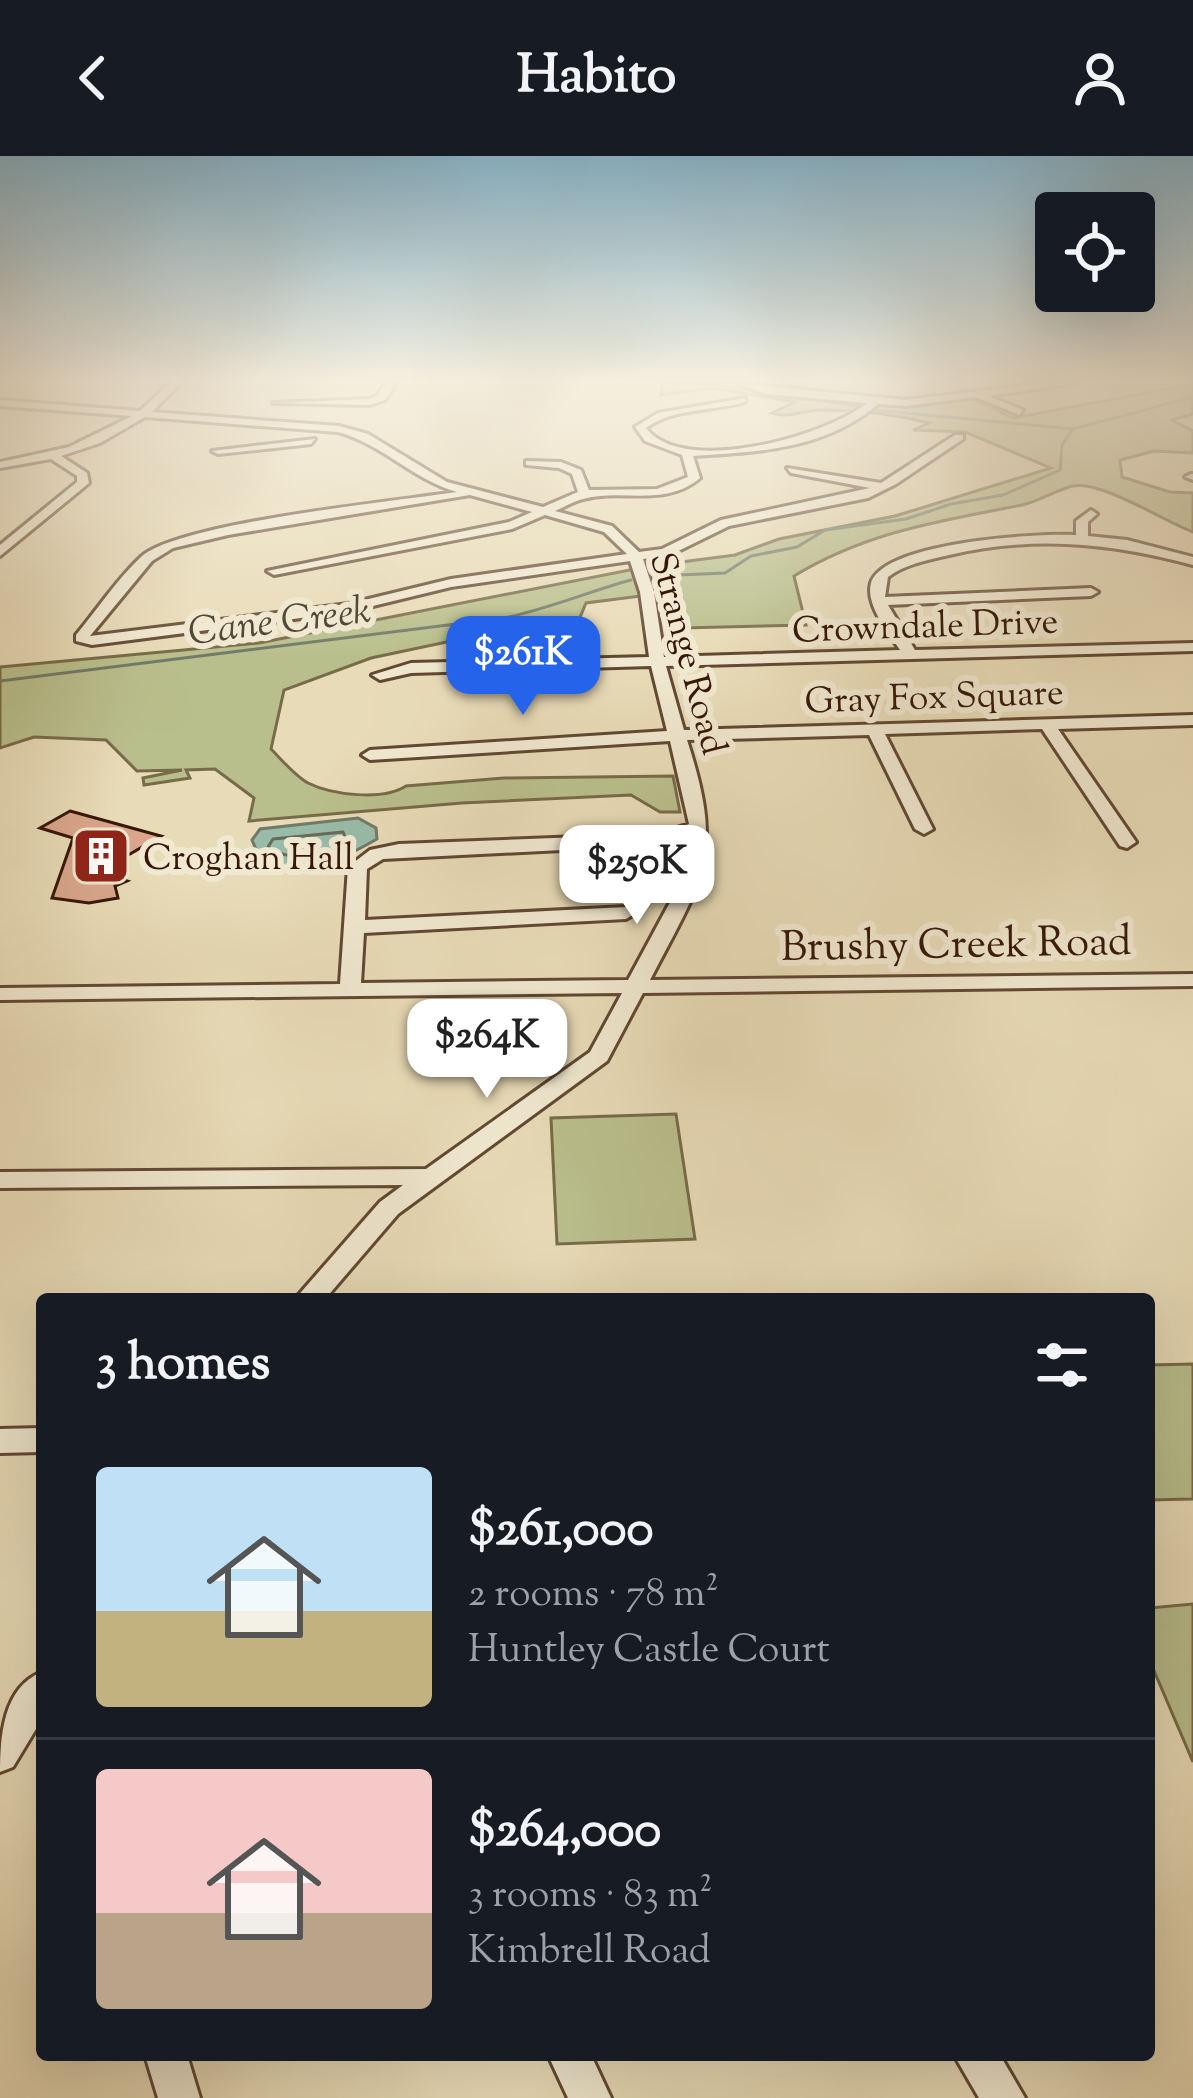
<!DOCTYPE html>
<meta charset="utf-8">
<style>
body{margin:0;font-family:"Sorts Mill Goudy",serif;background:#20242c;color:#f1f3f6;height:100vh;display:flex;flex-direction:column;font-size:45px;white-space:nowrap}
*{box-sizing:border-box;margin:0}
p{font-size:39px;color:#9ea1a6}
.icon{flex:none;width:66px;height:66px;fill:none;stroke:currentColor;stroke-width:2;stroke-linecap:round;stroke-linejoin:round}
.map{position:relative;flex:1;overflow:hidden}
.panel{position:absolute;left:36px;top:1137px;width:1119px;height:768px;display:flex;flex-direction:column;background:#171b24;border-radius:12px;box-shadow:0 12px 48px #0002}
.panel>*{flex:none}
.tools{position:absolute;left:1035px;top:36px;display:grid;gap:24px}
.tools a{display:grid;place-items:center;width:120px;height:120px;border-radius:12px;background:#171b24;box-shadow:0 12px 48px #0002;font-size:60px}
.price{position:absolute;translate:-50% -102px;padding:0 27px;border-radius:24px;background:#fff;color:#222;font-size:39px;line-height:78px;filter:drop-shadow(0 3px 6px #0008)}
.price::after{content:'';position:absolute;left:50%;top:72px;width:36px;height:27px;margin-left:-18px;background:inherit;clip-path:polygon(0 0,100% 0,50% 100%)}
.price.on{background:#2563eb;color:#fff}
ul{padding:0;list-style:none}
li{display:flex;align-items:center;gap:36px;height:300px;padding:0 60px}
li+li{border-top:3px solid #363941}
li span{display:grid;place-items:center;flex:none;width:336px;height:240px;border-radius:12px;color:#555}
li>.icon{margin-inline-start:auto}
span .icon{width:144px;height:144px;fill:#fffc;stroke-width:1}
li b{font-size:51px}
h2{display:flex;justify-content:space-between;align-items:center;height:144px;padding:0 60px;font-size:51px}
header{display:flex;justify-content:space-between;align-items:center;height:156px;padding:0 60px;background:#171b24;font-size:54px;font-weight:700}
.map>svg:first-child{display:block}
.green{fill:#b9bf8c;stroke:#786b49;stroke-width:3}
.water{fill:#98bca9;stroke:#717a68;stroke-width:3}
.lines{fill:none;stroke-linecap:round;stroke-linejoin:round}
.shore{stroke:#676a58;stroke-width:3}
.stream{stroke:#717a68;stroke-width:3}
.building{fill:#d9a68c;stroke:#361706;stroke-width:3}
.minor-casing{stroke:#624832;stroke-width:6}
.minor{fill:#f0e8d0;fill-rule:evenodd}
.labels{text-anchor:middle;stroke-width:12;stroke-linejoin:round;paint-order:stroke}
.far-street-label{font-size:36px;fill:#361706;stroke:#f0e8d0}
.far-poi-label{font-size:36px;fill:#361706;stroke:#f0e8d0;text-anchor:start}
.far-water-label{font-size:39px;font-style:italic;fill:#534937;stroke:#f0e8d0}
.street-label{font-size:42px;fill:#361706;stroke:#f0e8d0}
</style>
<header><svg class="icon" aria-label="back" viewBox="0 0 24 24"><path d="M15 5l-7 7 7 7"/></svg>Habito<svg class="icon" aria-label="person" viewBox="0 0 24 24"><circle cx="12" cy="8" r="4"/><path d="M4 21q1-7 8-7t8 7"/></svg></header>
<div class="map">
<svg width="1193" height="1942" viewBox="0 0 1193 1942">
<rect width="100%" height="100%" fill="#e8dbb7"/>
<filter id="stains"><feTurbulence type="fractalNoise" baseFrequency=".00167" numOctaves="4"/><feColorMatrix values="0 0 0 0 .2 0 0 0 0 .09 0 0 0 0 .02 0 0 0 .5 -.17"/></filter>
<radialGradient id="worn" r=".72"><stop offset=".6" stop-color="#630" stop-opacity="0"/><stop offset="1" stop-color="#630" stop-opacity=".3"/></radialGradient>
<!-- green -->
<g class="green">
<path d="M 663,227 L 738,227 L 771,240 L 908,242 L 962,238 L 1013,262 L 1193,228 L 1193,258 L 1172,264 L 1193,275 L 1193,297 L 1154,295 L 1120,304 L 1122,321 L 1170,336 L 1193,337 L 1193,376 C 1165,366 1101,324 1073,330 C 1058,333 1040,345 1022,349 C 940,365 866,376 794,420 L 806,469 L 682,472 L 664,437 L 586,447 L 573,478 L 456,484 L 371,502 L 284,534 L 271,593 C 282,604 295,620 308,627 C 332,639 383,645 406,630 L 504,622 L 673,620 L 680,656 L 660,656 L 631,639 L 462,647 L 249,665 L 254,642 L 215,613 L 186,614 L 190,622 L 144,629 L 143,622 L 182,614 L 137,615 L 106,584 L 34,581 L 0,592 L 0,511 L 259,487 L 650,410 L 735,399 L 779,383 L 895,360 L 1051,312 L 965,276 L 913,274 L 929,267 C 893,258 857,254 820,254 C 804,254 788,263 772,257 L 795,246 L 712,232 L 661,239 Z"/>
<polygon points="676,958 695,1083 557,1088 551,962"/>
<polygon points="1193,1208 1193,1343 1149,1344 1149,1209"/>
<polygon points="1193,1448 1193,1606 1149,1503 1149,1452"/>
</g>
<!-- water -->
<path class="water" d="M 358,662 L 376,672 L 377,683 C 337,706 306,721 261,705 L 252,684 L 260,673 Z"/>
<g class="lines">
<!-- shore -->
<path class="shore" d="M 343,676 L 347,686 C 321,700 294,708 268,691 L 273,683 Z"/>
<!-- stream -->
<g class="stream">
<polyline points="709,227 762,236"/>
<polyline points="792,240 863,251"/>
<polyline points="874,254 1073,273 1193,241"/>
<polyline points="656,420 725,417 751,400 797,391 825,374 906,363 951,348 1003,339 1060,314 1062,289 1073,273"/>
<path d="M 0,525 L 504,462 C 548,453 587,436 631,424"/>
</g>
</g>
<!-- building -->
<polygon class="building" points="70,655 161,680 99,716 127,725 115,730 118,742 89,747 52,742 73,682 40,672"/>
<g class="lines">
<!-- minor casing -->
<g class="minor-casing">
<g id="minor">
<path d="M 170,227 L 181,227 L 152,256 L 339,270 L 368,278 L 447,326 L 543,351 L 578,336 L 572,318 L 559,312 L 526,309 L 526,305 L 561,306 L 581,314 L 589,334 L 657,333 L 688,321 L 682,299 L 645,285 L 635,271 L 658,257 L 745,242 L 745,246 C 712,256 674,251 646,272 C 683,321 827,280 867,247 L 765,238 L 737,227 L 906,244 L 1044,227 L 1075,227 L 989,240 L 1023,254 L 1019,259 L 976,241 L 906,250 L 878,248 C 826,293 760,296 693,300 L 700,322 C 664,352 623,332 583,343 C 574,345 564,351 555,355 L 612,370 L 639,396 L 662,393 L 721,364 L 870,332 L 791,317 L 787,312 L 881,327 L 955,279 L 963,279 L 963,283 L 896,328 L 868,342 L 729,370 L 670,399 L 643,403 L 654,436 L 664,501 L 900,494 C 889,477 865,449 871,427 C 884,386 1038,377 1076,379 L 1076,365 L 1091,354 L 1097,358 L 1088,366 L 1088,380 L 1127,384 L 1193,401 L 1193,409 C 1111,387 1033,379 949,399 C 928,404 905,408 888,421 L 885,441 L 1091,432 L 1098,436 L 1091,440 L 888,449 L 915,494 L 1193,487 L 1193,495 L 666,510 L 684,574 L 1193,559 L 1193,569 L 1058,573 L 1136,686 L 1127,692 L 1120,690 L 1042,573 L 885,578 L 933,673 L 924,678 L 915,673 L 869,579 L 687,584 C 725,701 703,722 650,824 L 1193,818 L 1193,830 L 643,837 L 607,905 L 398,1058 L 325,1143 L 295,1143 L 380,1046 L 403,1029 L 0,1032 L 0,1016 L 426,1013 L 590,896 L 622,837 L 0,844 L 0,832 L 340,828 L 348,711 L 370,694 L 399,688 L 659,678 L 689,668 L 670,585 L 370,604 L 362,599 L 370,594 L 667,575 L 651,510 L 411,517 L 380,524 L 372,519 L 411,507 L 649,501 L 640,436 L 630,405 L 451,431 L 348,456 L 92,489 L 76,485 L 76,479 C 97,454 117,423 141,401 C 178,367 397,345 457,336 C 414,324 382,288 338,276 L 145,261 L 100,287 L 61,300 L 87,317 L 89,327 L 0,400 L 0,389 L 77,326 L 77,320 L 51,303 L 0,312 L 0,306 L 69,291 L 132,260 L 0,250 L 0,244 L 140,255 ZM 470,339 L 532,356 L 509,366 L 267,415 L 274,419 L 512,373 L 545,359 L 604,376 L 627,398 L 451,423 L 348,448 L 90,480 L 152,405 L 173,392 L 228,379 ZM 689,680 L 682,724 L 628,824 L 361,827 L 364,777 L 626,763 L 636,757 L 626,751 L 365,764 L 367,713 L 383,703 L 661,689 Z"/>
<polygon points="386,227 396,227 385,244 370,249 273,247 369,243 377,240"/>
<polygon points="315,283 311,288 218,298 212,295"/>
<polygon points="1191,318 1193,318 1193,324 1185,321"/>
<polygon points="42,1272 42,1296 0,1297 0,1273"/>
<path d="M 42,1516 L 42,1563 L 13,1611 L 0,1616 C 0,1581 3,1531 42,1516 Z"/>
<polygon points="145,1899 187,1899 200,1942 158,1942"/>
<polygon points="548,1899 591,1899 611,1942 568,1942"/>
<polygon points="954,1899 1000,1899 1025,1942 979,1942"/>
</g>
</g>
<!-- minor -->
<use href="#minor" class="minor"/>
</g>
<!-- sky -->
<linearGradient id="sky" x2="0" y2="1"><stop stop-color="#88b7cf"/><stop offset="0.45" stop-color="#f5efdf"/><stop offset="1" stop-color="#f5efdf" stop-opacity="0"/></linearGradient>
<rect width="1193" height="499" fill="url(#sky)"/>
<!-- icons -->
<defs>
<g id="building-square" transform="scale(3)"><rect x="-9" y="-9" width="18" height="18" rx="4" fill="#8f2418" stroke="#f0e8d0"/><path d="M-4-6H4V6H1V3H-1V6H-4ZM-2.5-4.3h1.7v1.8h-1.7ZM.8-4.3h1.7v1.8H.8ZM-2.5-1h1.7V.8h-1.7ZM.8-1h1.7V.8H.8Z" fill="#fff"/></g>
</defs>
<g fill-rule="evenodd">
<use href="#building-square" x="101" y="700"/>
</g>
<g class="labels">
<!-- far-street labels -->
<g class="far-street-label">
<text transform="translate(925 468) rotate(-2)" y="13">Crowndale Drive</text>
<text transform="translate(690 497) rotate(75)" y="13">Strange Road</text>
<text transform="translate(934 539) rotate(-2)" y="13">Gray Fox Square</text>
</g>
<!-- far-poi labels -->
<g class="far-poi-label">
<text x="143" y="713">Croghan Hall</text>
</g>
<!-- far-water labels -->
<g class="far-water-label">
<text transform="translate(279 463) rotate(-7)" y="14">Cane Creek</text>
</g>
<!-- street labels -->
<g class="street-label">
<text transform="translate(956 786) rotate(-1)" y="15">Brushy Creek Road</text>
</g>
</g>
<rect width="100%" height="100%" filter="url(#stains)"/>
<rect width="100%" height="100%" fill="url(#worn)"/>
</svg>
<div class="tools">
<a><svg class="icon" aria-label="locate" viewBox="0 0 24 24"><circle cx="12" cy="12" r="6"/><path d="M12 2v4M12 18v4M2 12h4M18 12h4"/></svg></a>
</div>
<b class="price on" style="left:523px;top:562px">$261K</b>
<b class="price" style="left:637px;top:771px">$250K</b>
<b class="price" style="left:487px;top:945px">$264K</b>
<section class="panel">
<h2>3 homes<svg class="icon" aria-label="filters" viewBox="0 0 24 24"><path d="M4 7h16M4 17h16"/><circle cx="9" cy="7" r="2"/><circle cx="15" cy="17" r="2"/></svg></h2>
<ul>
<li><span style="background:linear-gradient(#bfe0f5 60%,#c2b280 0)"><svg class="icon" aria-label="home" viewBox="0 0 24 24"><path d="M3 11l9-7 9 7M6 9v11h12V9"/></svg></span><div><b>$261,000</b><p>2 rooms · 78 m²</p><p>Huntley Castle Court</p></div></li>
<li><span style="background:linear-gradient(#f6c9c9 60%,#b9a48a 0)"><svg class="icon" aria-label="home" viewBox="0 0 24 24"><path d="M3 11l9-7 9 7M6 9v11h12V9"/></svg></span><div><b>$264,000</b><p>3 rooms · 83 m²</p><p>Kimbrell Road</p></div></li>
</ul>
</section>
</div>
